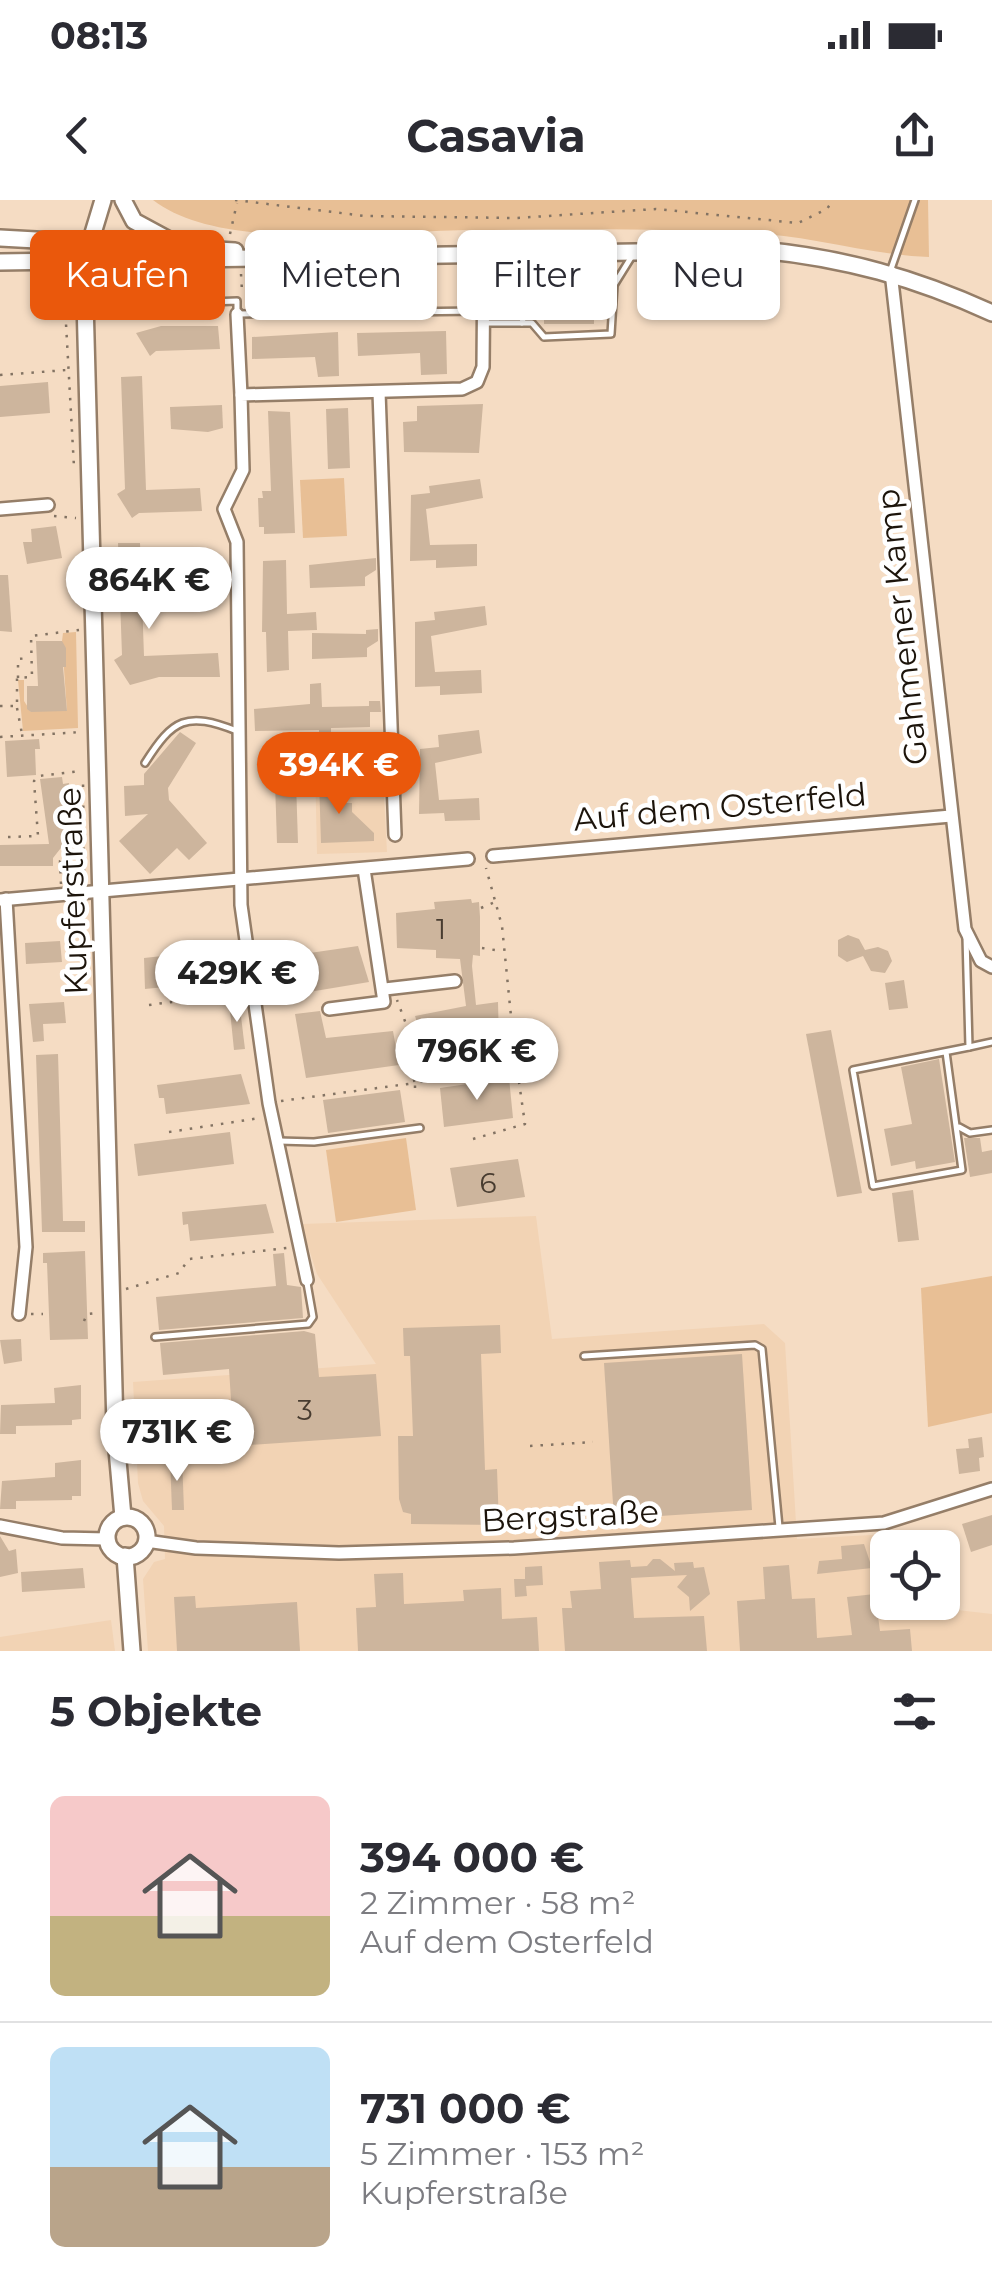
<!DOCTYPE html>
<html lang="de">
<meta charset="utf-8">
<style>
body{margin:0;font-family:Montserrat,sans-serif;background:#f2f2f3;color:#2b2b33;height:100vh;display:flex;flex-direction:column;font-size:38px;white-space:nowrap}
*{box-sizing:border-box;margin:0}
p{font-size:32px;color:#7c7c81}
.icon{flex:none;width:55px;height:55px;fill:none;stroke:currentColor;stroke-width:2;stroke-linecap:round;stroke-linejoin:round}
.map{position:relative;height:1451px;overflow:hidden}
.side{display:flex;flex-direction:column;background:#fff;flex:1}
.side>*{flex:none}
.guide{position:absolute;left:30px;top:30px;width:932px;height:90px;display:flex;gap:20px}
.controls{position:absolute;left:870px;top:1330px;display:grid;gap:20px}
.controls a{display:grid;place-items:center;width:90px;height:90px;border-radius:15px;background:#fff;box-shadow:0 2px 8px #0004;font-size:50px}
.price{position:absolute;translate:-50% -85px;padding:0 22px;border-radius:35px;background:#fff;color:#222;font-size:32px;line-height:65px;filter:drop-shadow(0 2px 5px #0008)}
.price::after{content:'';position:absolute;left:50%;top:60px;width:30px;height:22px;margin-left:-15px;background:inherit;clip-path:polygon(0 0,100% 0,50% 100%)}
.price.current{background:#ea580c;color:#fff}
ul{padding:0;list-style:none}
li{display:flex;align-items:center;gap:30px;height:250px;padding:0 50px}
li+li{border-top:2px solid #e1e1e2}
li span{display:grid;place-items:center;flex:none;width:280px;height:200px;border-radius:15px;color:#555}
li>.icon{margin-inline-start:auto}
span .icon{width:120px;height:120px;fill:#fffc;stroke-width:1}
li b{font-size:42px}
h2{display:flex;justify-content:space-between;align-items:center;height:120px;padding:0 50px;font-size:42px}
.pill{padding:0 35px;border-radius:15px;background:#fff;box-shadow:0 2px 8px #0004;font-size:35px;line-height:90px}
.pill.current{background:#ea580c;color:#fff}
.status{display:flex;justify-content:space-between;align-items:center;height:70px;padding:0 50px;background:#fff;direction:ltr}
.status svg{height:28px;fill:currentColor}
header{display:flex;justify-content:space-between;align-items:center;height:130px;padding:0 50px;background:#fff;font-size:45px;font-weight:700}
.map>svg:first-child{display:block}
.built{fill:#f2d3b4}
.green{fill:#e8bf95}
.building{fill:#cdb59d}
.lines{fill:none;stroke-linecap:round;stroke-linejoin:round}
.lane-casing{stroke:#957e68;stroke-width:10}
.street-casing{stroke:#957e68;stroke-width:16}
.secondary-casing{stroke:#957e68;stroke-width:20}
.path{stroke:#837363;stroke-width:2.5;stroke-dasharray:2.5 8;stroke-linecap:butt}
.lane{stroke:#fff;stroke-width:5}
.street{stroke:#fff;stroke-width:11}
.secondary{stroke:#fff;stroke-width:15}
.labels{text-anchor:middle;stroke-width:9;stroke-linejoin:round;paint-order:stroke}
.number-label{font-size:28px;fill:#483c30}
.street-label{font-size:32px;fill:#1c140b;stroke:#fff}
</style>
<div class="status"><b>08:13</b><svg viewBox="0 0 49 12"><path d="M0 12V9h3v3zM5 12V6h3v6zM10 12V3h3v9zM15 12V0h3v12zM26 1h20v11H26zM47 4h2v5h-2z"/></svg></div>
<header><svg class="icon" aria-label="back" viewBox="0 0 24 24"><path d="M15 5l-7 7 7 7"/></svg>Casavia<svg class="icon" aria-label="share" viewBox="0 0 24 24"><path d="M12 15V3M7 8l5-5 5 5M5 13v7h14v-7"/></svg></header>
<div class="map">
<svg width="992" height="1451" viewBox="0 0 992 1451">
<rect width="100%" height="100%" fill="#f5dcc3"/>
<!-- built -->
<g class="built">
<polygon points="382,559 387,652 317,654 315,563"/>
<polygon points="536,1016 552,1139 764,1124 785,1143 797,1339 890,1334 888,1402 992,1414 992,1451 148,1451 143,1379 154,1362 165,1359 164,1326 143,1301 138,1283 133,1182 376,1164 317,1074 301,1024"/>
<polygon points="111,1420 115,1451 0,1451 0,1437"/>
</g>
<!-- green -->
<g class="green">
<path d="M 153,0 L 928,0 L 929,57 C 873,55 819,38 763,34 C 668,28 570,29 474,30 C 387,30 223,54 153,0 Z"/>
<polygon points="344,278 347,336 303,338 300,280"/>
<polygon points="76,432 78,528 23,531 18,480 24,480 24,501 31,512 38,508 67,511 62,441 63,433"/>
<polygon points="406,938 416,1010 336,1022 326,950"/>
<polygon points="992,1076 992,1213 928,1227 921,1088"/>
</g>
<!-- building -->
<g class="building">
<polygon points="585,75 586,107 594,107 594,124 544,124 544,108 562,108 562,76"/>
<polygon points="225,85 225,95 142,98 142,88"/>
<polygon points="408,91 408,102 249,107 249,96"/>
<polygon points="161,126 218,126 220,149 156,151 150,156 136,133"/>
<polygon points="446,131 447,174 421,175 420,153 358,156 357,133"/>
<polygon points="338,132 339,176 318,177 315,157 252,159 252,137"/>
<polygon points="142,176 146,290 200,288 202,311 139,313 132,318 117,294 125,289 121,177"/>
<polygon points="48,182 50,213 0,217 0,186"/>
<polygon points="483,204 479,253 404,252 403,222 417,221 417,206"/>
<polygon points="222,205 223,228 208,232 171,229 170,207"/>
<polygon points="348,208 350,268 328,269 326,209"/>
<polygon points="268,211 290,212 295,333 264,334 264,327 259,327 258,298 263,298 262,291 271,291"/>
<polygon points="480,279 483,298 426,309 430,345 477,344 477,366 436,368 436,360 410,361 411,295 430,293 429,286"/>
<polygon points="56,326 62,358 27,364 23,342 32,342 31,329"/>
<polygon points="118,343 140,343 144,456 218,453 220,477 159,477 130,485 114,460 122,455"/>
<polygon points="376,358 376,370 365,377 365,386 310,388 309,365"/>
<polygon points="286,360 287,414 316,412 317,430 288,431 289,470 267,472 266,432 262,432 263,361"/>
<polygon points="216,371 217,393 202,397 165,395 164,373"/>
<polygon points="0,375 8,375 12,432 0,431"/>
<polygon points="485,406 487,425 431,436 435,472 481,470 482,493 440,495 440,486 415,487 415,422 435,420 434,412"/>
<polygon points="378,429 378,441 367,448 367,457 312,459 312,433 366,434 366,430"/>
<polygon points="36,441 62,441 66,448 66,467 63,467 67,511 31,512 27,509 27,486 38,486"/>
<polygon points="321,483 322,507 369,506 369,501 380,501 381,512 370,512 370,527 331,528 331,535 319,535 319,530 255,531 254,509 310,504 310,484"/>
<polygon points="479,530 482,553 435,563 439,600 479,598 480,620 445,621 444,613 419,614 420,549 439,547 438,535"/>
<polygon points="180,532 196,543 168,588 169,600 207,643 189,660 177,648 150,674 119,641 148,614 125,616 124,586 144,585 144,574"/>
<polygon points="39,539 40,549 35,549 36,575 7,577 5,541"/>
<polygon points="295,551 298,643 277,643 274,552"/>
<polygon points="62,577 63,584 69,583 71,643 64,644 53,658 53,666 0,666 0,645 49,644 40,579"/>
<polygon points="339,579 340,603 352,603 352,612 374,633 374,641 321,643 319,580"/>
<polygon points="471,699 472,703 479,702 480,717 480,756 473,755 472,766 476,805 498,802 499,841 426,851 415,816 466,806 460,759 436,758 436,750 397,748 396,713 435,709 434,702"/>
<polygon points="848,735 859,739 865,750 878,747 888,751 892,761 885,773 871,771 863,756 847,762 838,756 838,740"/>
<polygon points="60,741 62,762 26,764 25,743"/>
<polygon points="358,746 369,782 291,795 289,756"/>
<polygon points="208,751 215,782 145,789 144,758"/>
<polygon points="904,780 908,808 889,810 885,783"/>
<polygon points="239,800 245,849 234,850 229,801"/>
<polygon points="64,802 66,823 43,824 44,841 33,842 29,804"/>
<polygon points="320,811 326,838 393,831 399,865 306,878 295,814"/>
<polygon points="831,830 862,993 837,997 806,834"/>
<polygon points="58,854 63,1021 85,1021 85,1032 42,1032 36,855"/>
<polygon points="939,859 955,962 916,969 915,961 891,966 884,929 912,924 901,867"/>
<polygon points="241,874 250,904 166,914 164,898 159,898 157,885"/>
<polygon points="509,878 513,918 444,927 440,888"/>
<polygon points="400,890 405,922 328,933 323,900"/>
<polygon points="230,932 234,964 138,976 134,944"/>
<polygon points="964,938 980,938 982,952 992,950 992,973 970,977"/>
<polygon points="518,959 525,997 457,1007 450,968"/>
<polygon points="913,990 919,1040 898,1042 892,993"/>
<polygon points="266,1004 274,1033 190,1041 188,1024 183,1025 182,1012"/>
<polygon points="85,1051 88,1139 50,1140 47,1063 43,1063 43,1053"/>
<polygon points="284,1053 287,1085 301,1087 303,1118 159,1130 156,1097 276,1086 273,1054"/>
<polygon points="500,1125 501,1153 481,1154 485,1270 497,1269 499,1325 411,1324 411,1314 403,1312 399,1299 398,1236 413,1236 410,1156 404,1156 403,1128"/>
<polygon points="304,1131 315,1134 319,1177 376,1174 381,1236 234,1246 229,1169 163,1175 160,1143"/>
<polygon points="21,1139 22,1161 4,1164 0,1140"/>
<polygon points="742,1154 752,1310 614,1319 604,1163"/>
<polygon points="81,1185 81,1219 72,1220 72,1225 16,1226 16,1234 0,1234 1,1205 55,1203 54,1188"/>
<polygon points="982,1237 984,1257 979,1258 980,1271 959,1274 956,1249 969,1248 968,1239"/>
<polygon points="182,1257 184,1310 172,1310 170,1258"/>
<polygon points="81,1260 81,1296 72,1296 72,1300 16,1301 16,1309 0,1309 2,1281 55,1277 55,1263"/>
<polygon points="992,1315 992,1345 971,1352 962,1324"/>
<polygon points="0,1336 9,1351 16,1349 18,1373 0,1377"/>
<polygon points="864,1344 872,1368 817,1374 819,1361 842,1359 841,1346"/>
<polygon points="653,1359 660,1359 675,1371 674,1363 693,1362 694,1368 704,1367 710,1394 690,1411 689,1397 677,1387 687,1375 631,1378 634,1418 704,1416 707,1451 565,1451 562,1408 572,1408 570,1391 601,1389 599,1362 630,1360 631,1367 647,1366"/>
<polygon points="789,1365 792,1399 815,1398 817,1438 852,1435 847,1397 875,1394 880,1431 910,1429 912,1451 740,1451 737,1401 765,1399 763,1367"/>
<polygon points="542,1366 543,1385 526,1386 527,1396 515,1397 514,1379 525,1379 525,1367"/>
<polygon points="83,1368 85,1388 22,1392 21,1372"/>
<polygon points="403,1373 404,1404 464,1401 463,1390 501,1388 502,1419 537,1417 539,1451 358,1451 356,1408 376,1407 374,1374"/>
<polygon points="195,1396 196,1408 297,1402 300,1451 177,1451 174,1397"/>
</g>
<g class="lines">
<!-- lane casing -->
<g class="lane-casing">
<g id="lane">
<polyline points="891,69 915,0"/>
<polyline points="129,105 237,101 237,114 481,111"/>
<polyline points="487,123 532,123 544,137 611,134 614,85 632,56"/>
<polyline points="522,123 528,99 549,90"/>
<path d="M 145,563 C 173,519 186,511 237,531"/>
<polyline points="969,847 992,842"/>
<polyline points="946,852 962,970 873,986 853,870 969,847 966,737"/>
<polyline points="959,927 970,933 992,930"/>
<polyline points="279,941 314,942 420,928"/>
<polyline points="155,1137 308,1124 313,1117 307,1083"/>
<polyline points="584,1156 755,1145 762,1149 779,1327"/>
</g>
</g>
<!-- street casing -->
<g class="street-casing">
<g id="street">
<polyline points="891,72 965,729 981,761 992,767"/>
<polyline points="237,114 241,195"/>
<polyline points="379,192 395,635"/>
<polyline points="0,309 48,305"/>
<polyline points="493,656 951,616"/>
<polyline points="6,699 26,1047 19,1114"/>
<polyline points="0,700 468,659"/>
<polyline points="385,789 455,781"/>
<polyline points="329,809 384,802 364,669"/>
<polyline points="307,1080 269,903 241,705 237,342 224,309 243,270 241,195 462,189 477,182 483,167 484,52"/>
<polyline points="0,1326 62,1338 107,1339"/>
<polyline points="146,1341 196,1348 339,1353 514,1348 884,1323 992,1289"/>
</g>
</g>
<!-- secondary casing -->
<g class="secondary-casing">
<g id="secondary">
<polyline points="103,0 84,63 115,1227 123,1317"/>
<polyline points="123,0 134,21 171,41"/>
<polyline points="0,38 235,51"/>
<path d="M 0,62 L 761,50 C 844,58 916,78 992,113"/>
<circle cx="127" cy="1337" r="20"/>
<polyline points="125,1356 132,1451"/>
</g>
</g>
<!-- path -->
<g class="path">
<polyline points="235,0 365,16 516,18 656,9 798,23 827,9 833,0"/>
<polyline points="230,34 237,3"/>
<polyline points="241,74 242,91"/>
<polyline points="51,75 65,106 74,267"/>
<polyline points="98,94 110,104 121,104"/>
<polyline points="0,175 67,170"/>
<polyline points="54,316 76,318"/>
<polyline points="18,478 18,459 30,458"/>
<polyline points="0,506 17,506 17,478 32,477 31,436 79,430"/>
<polyline points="17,508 22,534"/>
<polyline points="0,537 82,532"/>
<polyline points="8,637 38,636 34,581 38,576 81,571"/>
<polyline points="79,680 84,672 83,580"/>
<polyline points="61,684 60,661 65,653 84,651"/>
<polyline points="481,708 495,702"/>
<polyline points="482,748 501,751"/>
<polyline points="149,805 239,793"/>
<path d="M 415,888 L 415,883 C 430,881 438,871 453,866 C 474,860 502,870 514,846 L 502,726 L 486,668"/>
<polyline points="281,901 415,883 407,859 411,837 397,800"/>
<polyline points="169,932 260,918"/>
<polyline points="473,939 525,924 518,875 510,857"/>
<polyline points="126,1089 179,1073 189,1059 287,1048"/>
<polyline points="31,1114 43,1114"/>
<polyline points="84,1121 87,1114 96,1113"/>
<polyline points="530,1246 593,1242"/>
</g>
<!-- lane -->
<use href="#lane" class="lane"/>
<!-- street -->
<use href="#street" class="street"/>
<!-- secondary -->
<use href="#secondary" class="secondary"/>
</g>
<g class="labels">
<!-- number labels -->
<g class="number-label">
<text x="441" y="739">1</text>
<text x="488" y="993">6</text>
<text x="305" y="1220">3</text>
</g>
<!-- street labels -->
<g class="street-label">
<text transform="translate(902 427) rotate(-96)" y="11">Gahmener Kamp</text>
<text transform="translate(720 607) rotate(-5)" y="11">Auf dem Osterfeld</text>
<text transform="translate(73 691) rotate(-92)" y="11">Kupferstraße</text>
<text transform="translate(570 1316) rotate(-3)" y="11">Bergstraße</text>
</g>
</g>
</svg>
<div class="controls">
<a><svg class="icon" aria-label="locate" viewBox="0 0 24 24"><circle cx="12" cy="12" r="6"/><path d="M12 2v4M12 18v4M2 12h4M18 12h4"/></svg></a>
</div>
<b class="price" style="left:149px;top:432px">864K €</b>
<b class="price current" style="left:339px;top:617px">394K €</b>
<b class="price" style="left:237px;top:825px">429K €</b>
<b class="price" style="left:477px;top:903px">796K €</b>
<b class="price" style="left:177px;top:1284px">731K €</b>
<div class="guide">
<a class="pill current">Kaufen</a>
<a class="pill">Mieten</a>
<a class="pill">Filter</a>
<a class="pill">Neu</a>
</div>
</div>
<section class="side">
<h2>5 Objekte<svg class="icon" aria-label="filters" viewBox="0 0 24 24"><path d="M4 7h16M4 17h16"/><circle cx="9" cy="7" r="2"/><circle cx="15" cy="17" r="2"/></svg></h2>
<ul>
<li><span style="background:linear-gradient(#f6c9c9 60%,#c2b280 0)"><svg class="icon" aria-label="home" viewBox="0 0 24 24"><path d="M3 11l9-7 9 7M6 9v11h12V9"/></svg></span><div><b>394 000 €</b><p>2 Zimmer · 58 m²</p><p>Auf dem Osterfeld</p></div></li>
<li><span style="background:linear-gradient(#bfe0f5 60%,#b9a48a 0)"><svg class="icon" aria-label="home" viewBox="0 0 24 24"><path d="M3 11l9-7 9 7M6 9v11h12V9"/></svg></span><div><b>731 000 €</b><p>5 Zimmer · 153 m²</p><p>Kupferstraße</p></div></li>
</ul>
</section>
